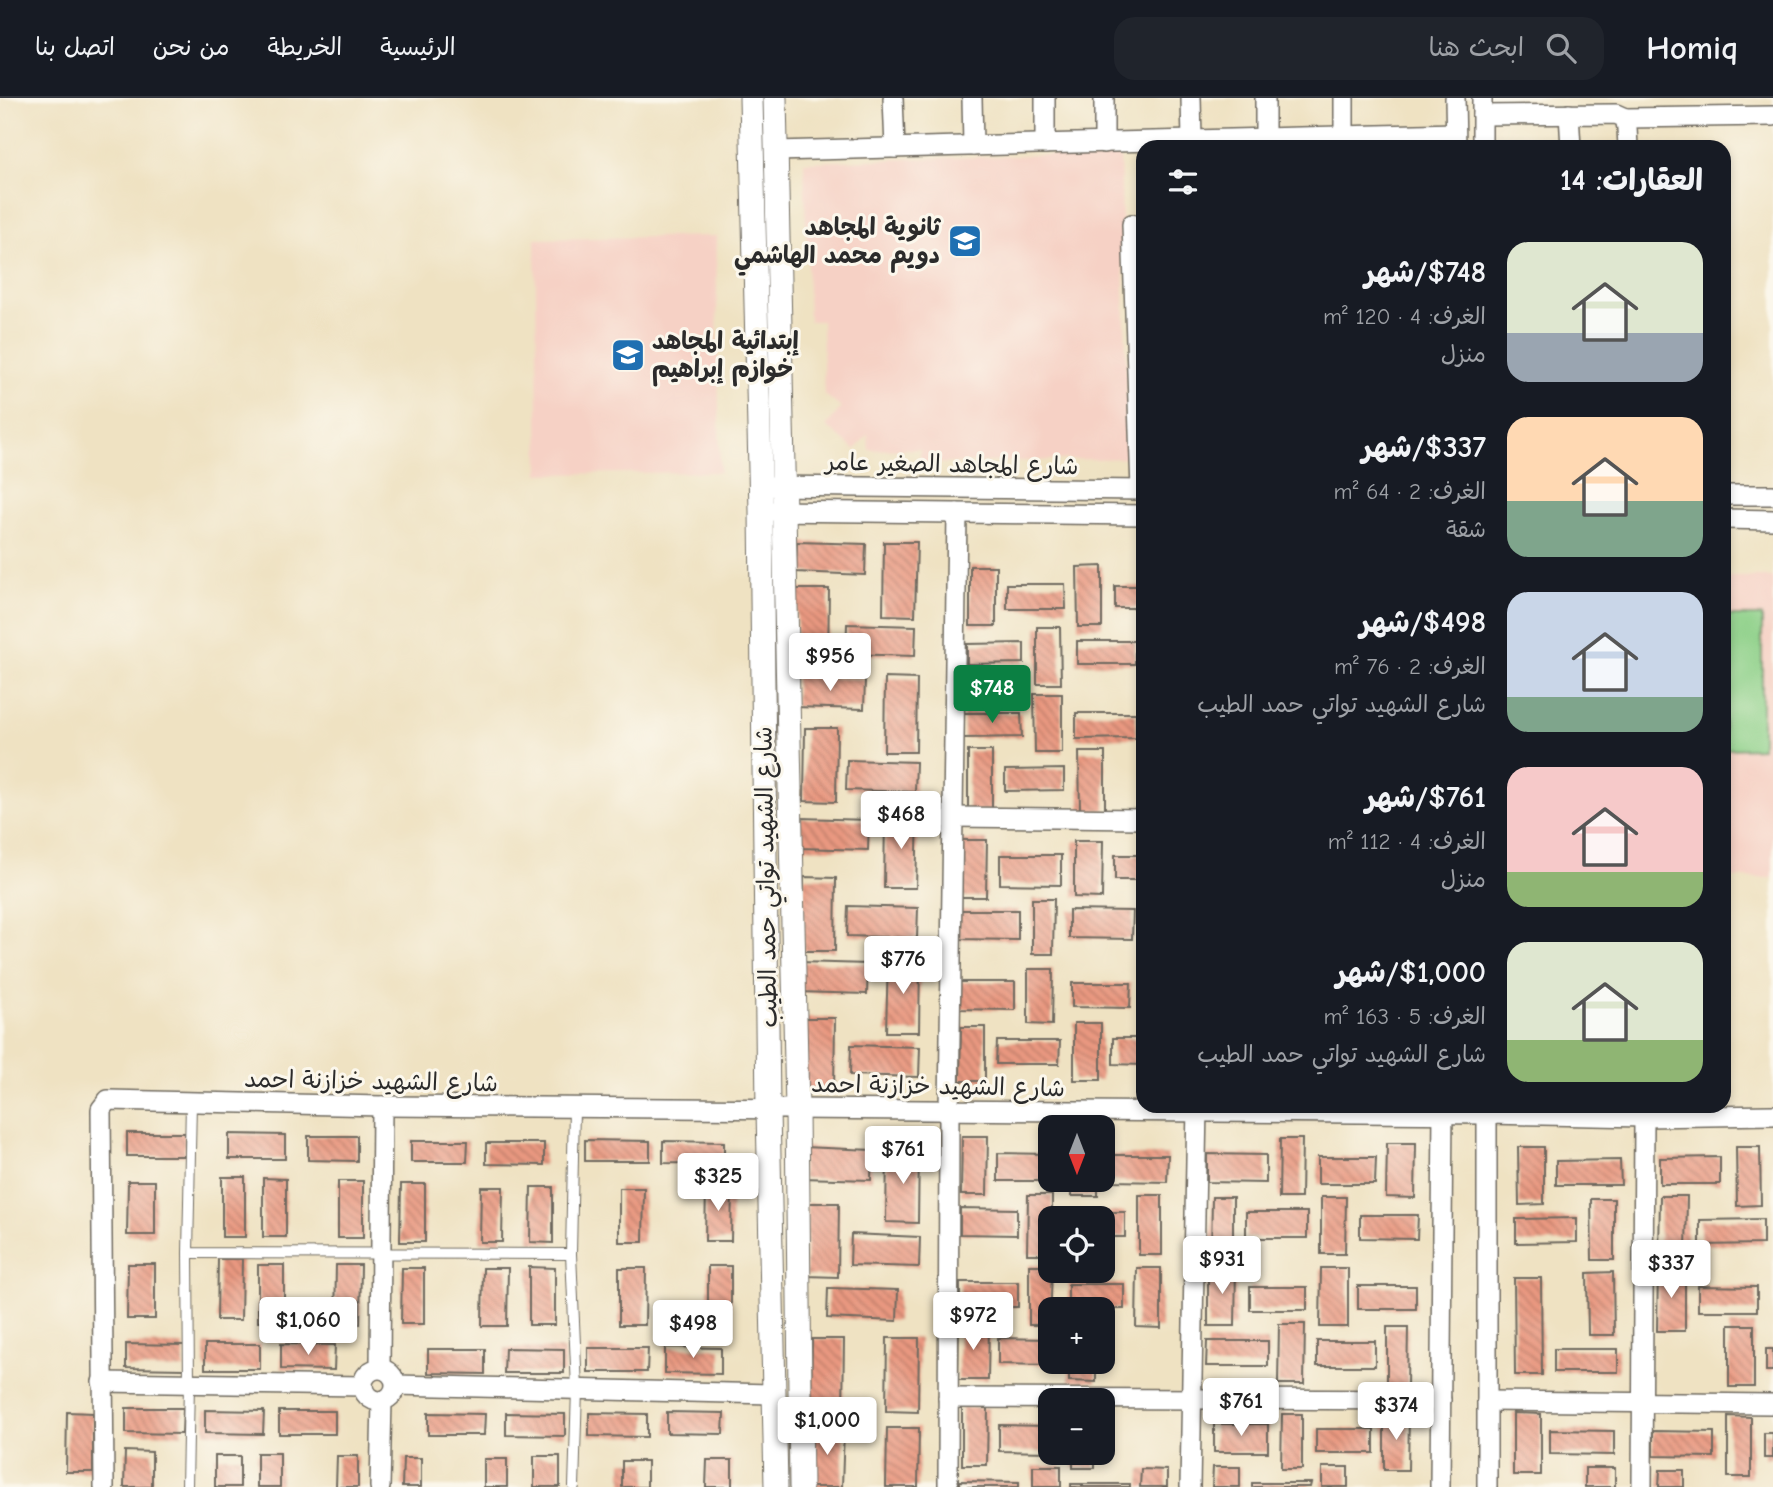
<!DOCTYPE html>
<html lang="ar">
<meta charset="utf-8">
<style>
body{margin:0;font-family:"Comic Neue","Playpen Sans Arabic",sans-serif;background:#20242c;color:#f1f3f6;direction:rtl;height:100vh;display:flex;flex-direction:column;font-size:26px;white-space:nowrap}
*{box-sizing:border-box;margin:0}
p{font-size:23px;color:#9ea1a6}
.icon{flex:none;width:38px;height:38px;fill:none;stroke:currentColor;stroke-width:2;stroke-linecap:round;stroke-linejoin:round}
.map{position:relative;flex:1;overflow:hidden;direction:ltr}
.side{position:absolute;left:1136px;top:42px;width:595px;height:973px;display:flex;flex-direction:column;background:#171b24;border-radius:21px;box-shadow:0 4px 10px #0003;direction:rtl}
.side>*{flex:none}
.needle{width:46px;rotate:180deg}
.buttons{position:absolute;left:1038px;top:1017px;display:grid;gap:14px}
.buttons a{display:grid;place-items:center;width:77px;height:77px;border-radius:14px;background:#171b24;box-shadow:0 4px 10px #0003;font-size:35px}
.price{position:absolute;translate:-50% -60px;padding:0 16px;border-radius:7px;background:#fff;color:#222;font-size:23px;line-height:46px;filter:drop-shadow(0 2px 4px #0008)}
.price::after{content:'';position:absolute;left:50%;top:42px;width:21px;height:16px;margin-left:-10px;background:inherit;clip-path:polygon(0 0,100% 0,50% 100%)}
.price.on{background:#0b8043;color:#fff}
ul{padding:0;list-style:none}
li{display:flex;align-items:center;gap:21px;height:175px;padding:0 28px}
li span{display:grid;place-items:center;flex:none;width:196px;height:140px;border-radius:21px;color:#555}
li>.icon{margin-inline-start:auto}
span .icon{width:84px;height:84px;fill:#fffc;stroke-width:1}
li b{font-size:30px}
h2{display:flex;justify-content:space-between;align-items:center;height:84px;padding:0 28px;font-size:30px}
header{display:flex;align-items:center;gap:42px;box-sizing:border-box;height:98px;padding:0 35px;background:#171b24;border-bottom:2px solid #363941}
header strong{font-size:33px}
nav{display:flex;gap:38px;margin-inline-start:auto;font-size:24px}
.search{width:490px;height:63px;background:#20242c;display:flex;align-items:center;gap:18px;box-sizing:border-box;padding:0 24px;border-radius:21px;color:#9ea1a6;font-size:26px}
.map>svg:first-child{display:block}
.built{fill:#f6d1c5}
.green{fill:#8dd088;stroke:#5c7e5a;stroke-width:2}
.building{fill:url(#building-back-hatch)}
.lines{fill:none;stroke-linecap:round;stroke-linejoin:round}
.service-casing{stroke:#706b60;stroke-width:12}
.minor-casing{stroke:#706b60;stroke-width:22}
.tertiary-casing{stroke:#706b60;stroke-width:25}
.service{stroke:#fff;stroke-width:10}
.minor{stroke:#fff;stroke-width:19}
.tertiary{stroke:#fff;stroke-width:23}
.labels{text-anchor:middle;stroke-width:6;stroke-linejoin:round;paint-order:stroke}
.poi-label{font-size:24px;font-weight:bold;fill:#2b2b2b;stroke:#fbf7ec;text-anchor:end}
.street-label{font-size:24px;fill:#2b2b2b;stroke:#fbf7ec}
</style>
<header>
<strong>Homiq</strong>
<div class="search"><svg class="icon" aria-label="search" viewBox="0 0 24 24"><circle cx="10" cy="10" r="6"/><path d="M15 15l6 6"/></svg>ابحث هنا</div>
<nav><a>الرئيسية</a><a>الخريطة</a><a>من نحن</a><a>اتصل بنا</a></nav>
</header>
<div class="map">
<svg width="1773" height="1389" viewBox="0 0 1773 1389">
<defs>
<pattern id="building-back-hatch" width="6" height="6" patternUnits="userSpaceOnUse" patternTransform="scale(1.75)"><rect width="6" height="6" fill="#e99880"/><path d="M-1 5l2 2M0 0l6 6M5-1l2 2" fill="none" stroke="#bd7c69"/></pattern>
</defs>
<rect width="100%" height="100%" fill="#fbf7ec"/>
<filter id="ink" filterUnits="userSpaceOnUse"><feTurbulence type="fractalNoise" baseFrequency=".0143" numOctaves="2"/><feDisplacementMap in="SourceGraphic" scale="14" xChannelSelector="R" yChannelSelector="G"/><feConvolveMatrix kernelMatrix="1 2 1 2 8 2 1 2 1" color-interpolation-filters="sRGB"/></filter>
<filter id="wash" filterUnits="userSpaceOnUse"><feTurbulence type="fractalNoise" baseFrequency=".00686" numOctaves="4" result="noise"/><feDisplacementMap in="SourceGraphic" scale="28" xChannelSelector="R" yChannelSelector="G"/><feGaussianBlur stdDeviation="1.57" result="paint"/><feColorMatrix in="noise" values="0 0 0 0 0 0 0 0 0 0 0 0 0 0 0 0 0 1.4 0 .05"/><feComposite in="paint" operator="in"/></filter>
<g filter="url(#wash)">
<rect width="100%" height="100%" fill="#efe2c2"/>
<!-- built -->
<g class="built">
<polygon points="1120,55 1129,360 920,366 920,351 869,352 868,336 855,352 826,328 841,310 824,296 822,223 809,223 804,64"/>
<polygon points="716,138 720,374 539,376 535,141"/>
<rect x="1724" y="479" width="49" height="301"/>
</g>
<!-- green -->
<polygon class="green" points="1724,518 1762,518 1762,650 1724,651"/>
<g id="blocks">
<!-- building -->
<g class="building">
<polygon points="797,444 866,446 865,477 796,474"/>
<polygon points="884,444 917,444 915,518 883,517"/>
<rect x="970" y="468" width="26" height="60"/>
<polygon points="1102,468 1102,529 1078,529 1077,469"/>
<polygon points="1007,486 1065,486 1066,511 1007,511"/>
<rect x="1115" y="488" width="28" height="22"/>
<polygon points="797,491 829,491 828,564 796,564"/>
<polygon points="847,526 916,528 915,558 846,556"/>
<polygon points="1037,529 1060,529 1061,586 1037,586"/>
<rect x="1077" y="543" width="58" height="23"/>
<polygon points="1024,545 1024,565 967,566 967,546"/>
<polygon points="796,579 865,581 864,611 795,609"/>
<polygon points="885,580 917,581 916,654 884,654"/>
<polygon points="1034,596 1062,596 1062,655 1035,655"/>
<polygon points="963,615 1021,615 1022,639 964,640"/>
<polygon points="1076,615 1136,615 1136,640 1076,641"/>
<polygon points="805,630 837,630 836,704 804,703"/>
<rect x="968" y="653" width="24" height="60"/>
<polygon points="1079,654 1105,654 1105,712 1080,713"/>
<polygon points="847,662 916,664 915,694 846,692"/>
<polygon points="1064,671 1064,692 1005,693 1005,672"/>
<polygon points="885,716 918,717 916,790 884,790"/>
<polygon points="800,720 869,722 868,752 799,750"/>
<polygon points="960,742 987,742 986,799 960,799"/>
<polygon points="1074,743 1103,743 1102,800 1074,799"/>
<polygon points="1000,757 1061,757 1061,787 1000,786"/>
<rect x="1115" y="757" width="28" height="25"/>
<polygon points="804,779 836,780 835,853 803,853"/>
<polygon points="1032,801 1054,801 1053,856 1032,856"/>
<polygon points="848,808 918,810 917,840 847,838"/>
<polygon points="958,812 1018,812 1018,842 958,841"/>
<polygon points="1069,812 1133,813 1132,841 1069,840"/>
<polygon points="888,861 920,861 919,934 886,934"/>
<polygon points="799,864 868,866 867,896 798,894"/>
<polygon points="1028,871 1053,871 1052,927 1028,926"/>
<polygon points="957,884 1015,884 1015,912 957,911"/>
<polygon points="1072,885 1131,885 1130,910 1072,909"/>
<polygon points="803,920 835,920 834,993 802,993"/>
<rect x="1074" y="925" width="27" height="57"/>
<polygon points="961,929 985,929 985,983 960,983"/>
<polygon points="1113,940 1143,940 1143,967 1113,966"/>
<polygon points="997,943 1060,943 1059,966 996,966"/>
<polygon points="851,947 920,949 919,979 850,977"/>
<rect x="127" y="1035" width="58" height="23"/>
<polygon points="229,1036 285,1037 285,1061 229,1061"/>
<polygon points="308,1038 357,1038 357,1063 308,1062"/>
<polygon points="962,1038 988,1038 987,1097 961,1097"/>
<polygon points="1280,1041 1302,1041 1301,1100 1279,1100"/>
<polygon points="585,1042 650,1043 650,1063 585,1063"/>
<polygon points="411,1043 468,1043 467,1064 411,1064"/>
<polygon points="663,1043 724,1044 724,1066 663,1065"/>
<polygon points="486,1045 544,1045 544,1067 486,1066"/>
<polygon points="1387,1045 1416,1045 1415,1100 1386,1099"/>
<polygon points="803,1049 872,1052 871,1082 802,1080"/>
<polygon points="1518,1049 1544,1049 1544,1106 1519,1107"/>
<polygon points="1736,1049 1760,1049 1761,1107 1737,1108"/>
<polygon points="887,1051 919,1051 918,1125 886,1124"/>
<polygon points="998,1055 1050,1056 1050,1083 998,1083"/>
<polygon points="1207,1056 1266,1057 1266,1085 1207,1084"/>
<polygon points="1111,1057 1168,1057 1167,1084 1111,1083"/>
<polygon points="1318,1059 1376,1059 1375,1086 1318,1086"/>
<polygon points="1720,1059 1720,1086 1660,1086 1660,1060"/>
<polygon points="1620,1062 1621,1087 1556,1087 1556,1063"/>
<rect x="222" y="1079" width="23" height="60"/>
<polygon points="263,1080 286,1081 286,1139 263,1139"/>
<polygon points="1072,1082 1098,1082 1098,1098 1071,1098"/>
<polygon points="128,1083 155,1083 155,1137 127,1137"/>
<rect x="338" y="1083" width="25" height="57"/>
<polygon points="401,1086 425,1086 425,1144 400,1144"/>
<polygon points="706,1087 732,1087 731,1143 705,1143"/>
<polygon points="481,1089 503,1089 502,1144 480,1144"/>
<polygon points="531,1089 553,1089 553,1145 530,1144"/>
<polygon points="619,1090 644,1090 643,1144 619,1144"/>
<polygon points="1028,1097 1052,1097 1052,1120 1050,1120 1050,1156 1027,1156"/>
<rect x="1139" y="1097" width="23" height="60"/>
<polygon points="1660,1098 1687,1098 1686,1156 1659,1156"/>
<polygon points="1212,1099 1233,1099 1233,1158 1211,1158"/>
<polygon points="1321,1099 1346,1099 1345,1156 1321,1156"/>
<polygon points="1591,1101 1614,1101 1614,1162 1592,1162"/>
<polygon points="807,1105 839,1105 838,1179 806,1178"/>
<polygon points="960,1110 1017,1111 1017,1137 960,1136"/>
<polygon points="1066,1114 1125,1114 1125,1139 1102,1139 1102,1120 1066,1120"/>
<rect x="1246" y="1114" width="61" height="26"/>
<polygon points="1360,1117 1418,1117 1417,1141 1360,1140"/>
<polygon points="1577,1120 1577,1144 1516,1145 1516,1121"/>
<polygon points="1763,1121 1763,1146 1700,1147 1700,1122"/>
<polygon points="851,1136 920,1139 919,1169 850,1167"/>
<polygon points="218,1161 242,1161 241,1222 217,1222"/>
<polygon points="128,1166 155,1166 155,1221 127,1221"/>
<rect x="258" y="1167" width="26" height="57"/>
<polygon points="336,1167 361,1167 360,1226 335,1226"/>
<polygon points="1029,1167 1050,1167 1050,1172 1052,1172 1050,1227 1029,1227"/>
<rect x="708" y="1168" width="23" height="59"/>
<polygon points="1208,1168 1236,1168 1235,1228 1208,1228"/>
<polygon points="529,1169 555,1170 555,1227 529,1227"/>
<polygon points="402,1170 424,1170 424,1226 401,1226"/>
<polygon points="483,1170 508,1170 507,1228 482,1228"/>
<polygon points="619,1170 646,1170 645,1227 619,1227"/>
<polygon points="1137,1170 1161,1170 1161,1230 1136,1229"/>
<polygon points="1321,1170 1348,1170 1348,1229 1320,1229"/>
<polygon points="1658,1170 1685,1171 1685,1233 1657,1233"/>
<polygon points="1613,1174 1614,1237 1588,1237 1587,1175"/>
<polygon points="1514,1180 1541,1180 1542,1277 1515,1277"/>
<rect x="960" y="1184" width="58" height="25"/>
<rect x="1068" y="1186" width="56" height="25"/>
<rect x="1358" y="1188" width="58" height="23"/>
<polygon points="1698,1188 1757,1189 1757,1213 1698,1213"/>
<rect x="1250" y="1189" width="57" height="23"/>
<polygon points="828,1190 898,1192 897,1223 827,1220"/>
<polygon points="959,1225 989,1225 988,1282 958,1282"/>
<polygon points="1279,1226 1305,1226 1304,1286 1278,1286"/>
<rect x="1729" y="1227" width="25" height="62"/>
<polygon points="1387,1229 1408,1229 1407,1289 1387,1288"/>
<polygon points="887,1240 919,1240 918,1314 886,1313"/>
<polygon points="998,1240 1050,1241 1050,1264 1056,1264 1056,1267 998,1266"/>
<polygon points="812,1241 844,1241 843,1315 811,1314"/>
<polygon points="1207,1243 1268,1243 1268,1268 1206,1268"/>
<rect x="1317" y="1243" width="58" height="25"/>
<polygon points="126,1246 184,1247 184,1271 126,1270"/>
<rect x="205" y="1246" width="55" height="25"/>
<polygon points="281,1246 335,1247 334,1272 281,1271"/>
<polygon points="665,1249 721,1250 721,1276 665,1275"/>
<polygon points="505,1250 564,1251 564,1275 504,1275"/>
<polygon points="588,1250 648,1250 647,1274 588,1274"/>
<polygon points="428,1251 485,1251 485,1276 428,1275"/>
<rect x="1554" y="1251" width="64" height="23"/>
<rect x="1766" y="1251" width="7" height="22"/>
<polygon points="1069,1264 1096,1264 1096,1284 1069,1283"/>
<polygon points="126,1310 183,1310 182,1336 126,1335"/>
<polygon points="962,1310 988,1310 987,1367 962,1367"/>
<polygon points="205,1312 264,1313 263,1336 205,1335"/>
<rect x="279" y="1313" width="56" height="23"/>
<polygon points="67,1314 93,1315 93,1374 66,1374"/>
<polygon points="667,1314 724,1315 723,1336 667,1335"/>
<polygon points="428,1315 485,1316 484,1337 428,1337"/>
<polygon points="506,1315 565,1316 565,1338 506,1337"/>
<polygon points="589,1315 647,1316 647,1339 589,1338"/>
<polygon points="1513,1315 1541,1316 1541,1377 1513,1377"/>
<polygon points="1282,1316 1302,1316 1302,1371 1281,1371"/>
<polygon points="1384,1316 1409,1316 1408,1372 1384,1372"/>
<polygon points="1728,1318 1751,1319 1751,1379 1728,1379"/>
<rect x="1214" y="1326" width="54" height="28"/>
<polygon points="999,1327 1050,1328 1050,1354 999,1353"/>
<polygon points="811,1329 844,1330 842,1389 810,1389"/>
<polygon points="887,1330 919,1330 918,1389 886,1389"/>
<rect x="1316" y="1331" width="58" height="24"/>
<polygon points="1550,1332 1614,1333 1614,1357 1550,1356"/>
<polygon points="1653,1333 1714,1334 1714,1359 1653,1358"/>
<rect x="1764" y="1335" width="9" height="25"/>
<polygon points="125,1353 152,1354 152,1389 124,1389"/>
<rect x="1073" y="1354" width="22" height="16"/>
<rect x="257" y="1355" width="23" height="34"/>
<rect x="215" y="1358" width="25" height="31"/>
<polygon points="337,1358 358,1358 358,1389 336,1389"/>
<rect x="534" y="1358" width="26" height="31"/>
<polygon points="403,1360 421,1360 421,1389 402,1389"/>
<rect x="484" y="1361" width="23" height="28"/>
<polygon points="707,1362 732,1362 732,1389 706,1389"/>
<rect x="622" y="1363" width="25" height="26"/>
<rect x="1033" y="1368" width="28" height="21"/>
<polygon points="1213,1369 1240,1369 1240,1389 1212,1389"/>
<rect x="1322" y="1369" width="26" height="20"/>
<rect x="1585" y="1370" width="30" height="19"/>
<polygon points="1141,1371 1167,1372 1167,1389 1140,1389"/>
<polygon points="1660,1372 1684,1372 1684,1389 1659,1389"/>
<polygon points="960,1383 1019,1384 1019,1389 960,1389"/>
<polygon points="1252,1385 1311,1385 1310,1389 1252,1389"/>
<rect x="1071" y="1386" width="59" height="3"/>
</g>
</g>
</g>
<g filter="url(#ink)">
<use href="#blocks" fill-opacity="0" stroke="#706b60" stroke-width="2"/>
<g class="lines">
<!-- service casing -->
<g class="service-casing">
<g id="service">
<polyline points="191,1004 188,1155 571,1156 574,1010"/>
<polyline points="571,1156 577,1291 574,1389"/>
<polyline points="187,1389 189,1285 188,1155"/>
</g>
</g>
<!-- minor casing -->
<g class="minor-casing">
<g id="minor">
<polyline points="893,0 895,50"/>
<polyline points="972,0 973,48"/>
<polyline points="1045,0 1045,46"/>
<polyline points="1104,0 1104,45"/>
<polyline points="1191,0 1192,42"/>
<polyline points="1455,0 1456,49"/>
<polyline points="1482,0 1482,49"/>
<polyline points="1569,16 1571,49"/>
<polyline points="1482,17 1616,16 1625,20 1627,30 1628,49"/>
<polyline points="1625,20 1773,18"/>
<polyline points="1344,38 1344,0"/>
<polyline points="1265,40 1265,0"/>
<polyline points="776,53 1455,35"/>
<polyline points="1132,126 1141,392"/>
<polyline points="769,388 1143,392"/>
<polyline points="1724,397 1773,397"/>
<polyline points="769,413 1143,417"/>
<polyline points="1724,421 1773,422"/>
<polyline points="952,719 1143,721"/>
<polyline points="1487,1008 1487,1389"/>
<polyline points="380,1270 382,1008"/>
<circle cx="379" cy="1287" r="16"/>
<polyline points="102,1284 363,1288"/>
<polyline points="396,1287 775,1296"/>
<polyline points="948,1300 1441,1302"/>
<polyline points="1487,1303 1773,1306"/>
<polyline points="104,1389 101,1011 108,1002 382,1008 1487,1016 1644,1019 1773,1017"/>
<polyline points="380,1389 382,1303"/>
<polyline points="948,1389 949,1013 957,415"/>
<polyline points="1190,1389 1197,1008"/>
<polyline points="1440,1389 1443,1008"/>
<polyline points="1642,1389 1644,1019"/>
</g>
</g>
<!-- tertiary casing -->
<g class="tertiary-casing">
<g id="tertiary">
<polyline points="751,0 761,413 768,1012 776,1389"/>
<polyline points="775,0 797,1012 801,1389"/>
</g>
</g>
<!-- service -->
<use href="#service" class="service"/>
<!-- minor -->
<use href="#minor" class="minor"/>
<!-- tertiary -->
<use href="#tertiary" class="tertiary"/>
</g>
</g>
<!-- icons -->
<defs>
<g id="school-square" transform="scale(1.75)"><rect x="-9" y="-9" width="18" height="18" rx="4" fill="#1f6fb2" stroke="#fbf7ec"/><path d="M0-5L7-2L0 1L-7-2ZM-4 1L0 2.5L4 1V4Q0 6-4 4Z" fill="#fff"/></g>
</defs>
<g fill-rule="evenodd">
<use href="#school-square" x="965" y="143"/>
<use href="#school-square" x="628" y="257"/>
</g>
<g class="labels">
<!-- poi labels -->
<g class="poi-label">
<text x="940" y="137">ثانوية المجاهد<tspan x="940" dy="28">دويم محمد الهاشمي</tspan></text>
<text x="652" y="251" text-anchor="start">إبتدائية المجاهد<tspan x="652" dy="28">خوازم إبراهيم</tspan></text>
</g>
<!-- street labels -->
<g class="street-label">
<text transform="translate(952 366) rotate(1)" y="8">شارع المجاهد الصغير عامر</text>
<text transform="translate(766 779) rotate(-91)" y="8">شارع الشهيد تواتي حمد الطيب</text>
<text transform="translate(371 983) rotate(1)" y="8">شارع الشهيد خزازنة احمد</text>
<text transform="translate(938 988) rotate(1)" y="8">شارع الشهيد خزازنة احمد</text>
</g>
</g>
</svg>
<div class="buttons">
<a><svg class="needle" viewBox="-14 -14 28 28"><path d="M0-13l5 13h-10z" fill="#e53935"/><path d="M0 13l5-13h-10z" fill="#9ea1a6"/></svg></a>
<a><svg class="icon" aria-label="locate" viewBox="0 0 24 24"><circle cx="12" cy="12" r="6"/><path d="M12 2v4M12 18v4M2 12h4M18 12h4"/></svg></a>
<a>+</a>
<a>−</a>
</div>
<b class="price" style="left:830px;top:595px">$956</b>
<b class="price on" style="left:992px;top:627px">$748</b>
<b class="price" style="left:901px;top:753px">$468</b>
<b class="price" style="left:903px;top:898px">$776</b>
<b class="price" style="left:903px;top:1088px">$761</b>
<b class="price" style="left:718px;top:1115px">$325</b>
<b class="price" style="left:1222px;top:1198px">$931</b>
<b class="price" style="left:1671px;top:1202px">$337</b>
<b class="price" style="left:973px;top:1254px">$972</b>
<b class="price" style="left:308px;top:1259px">$1,060</b>
<b class="price" style="left:693px;top:1262px">$498</b>
<b class="price" style="left:1241px;top:1340px">$761</b>
<b class="price" style="left:1396px;top:1344px">$374</b>
<b class="price" style="left:827px;top:1359px">$1,000</b>
<section class="side">
<h2>العقارات: 14<svg class="icon" aria-label="filters" viewBox="0 0 24 24"><path d="M4 7h16M4 17h16"/><circle cx="9" cy="7" r="2"/><circle cx="15" cy="17" r="2"/></svg></h2>
<ul>
<li><span style="background:linear-gradient(#dfe7d0 65%,#9aa5b1 0)"><svg class="icon" aria-label="home" viewBox="0 0 24 24"><path d="M3 11l9-7 9 7M6 9v11h12V9"/></svg></span><div><b>$748/شهر</b><p>الغرف: 4 · 120 m²</p><p>منزل</p></div></li>
<li><span style="background:linear-gradient(#ffd9b3 60%,#7fa58c 0)"><svg class="icon" aria-label="home" viewBox="0 0 24 24"><path d="M3 11l9-7 9 7M6 9v11h12V9"/></svg></span><div><b>$337/شهر</b><p>الغرف: 2 · 64 m²</p><p>شقة</p></div></li>
<li><span style="background:linear-gradient(#c9d6e8 75%,#7fa58c 0)"><svg class="icon" aria-label="home" viewBox="0 0 24 24"><path d="M3 11l9-7 9 7M6 9v11h12V9"/></svg></span><div><b>$498/شهر</b><p>الغرف: 2 · 76 m²</p><p>شارع الشهيد تواتي حمد الطيب</p></div></li>
<li><span style="background:linear-gradient(#f6c9c9 75%,#8fb573 0)"><svg class="icon" aria-label="home" viewBox="0 0 24 24"><path d="M3 11l9-7 9 7M6 9v11h12V9"/></svg></span><div><b>$761/شهر</b><p>الغرف: 4 · 112 m²</p><p>منزل</p></div></li>
<li><span style="background:linear-gradient(#dfe7d0 70%,#8fb573 0)"><svg class="icon" aria-label="home" viewBox="0 0 24 24"><path d="M3 11l9-7 9 7M6 9v11h12V9"/></svg></span><div><b>$1,000/شهر</b><p>الغرف: 5 · 163 m²</p><p>شارع الشهيد تواتي حمد الطيب</p></div></li>
</ul>
</section>
</div>
